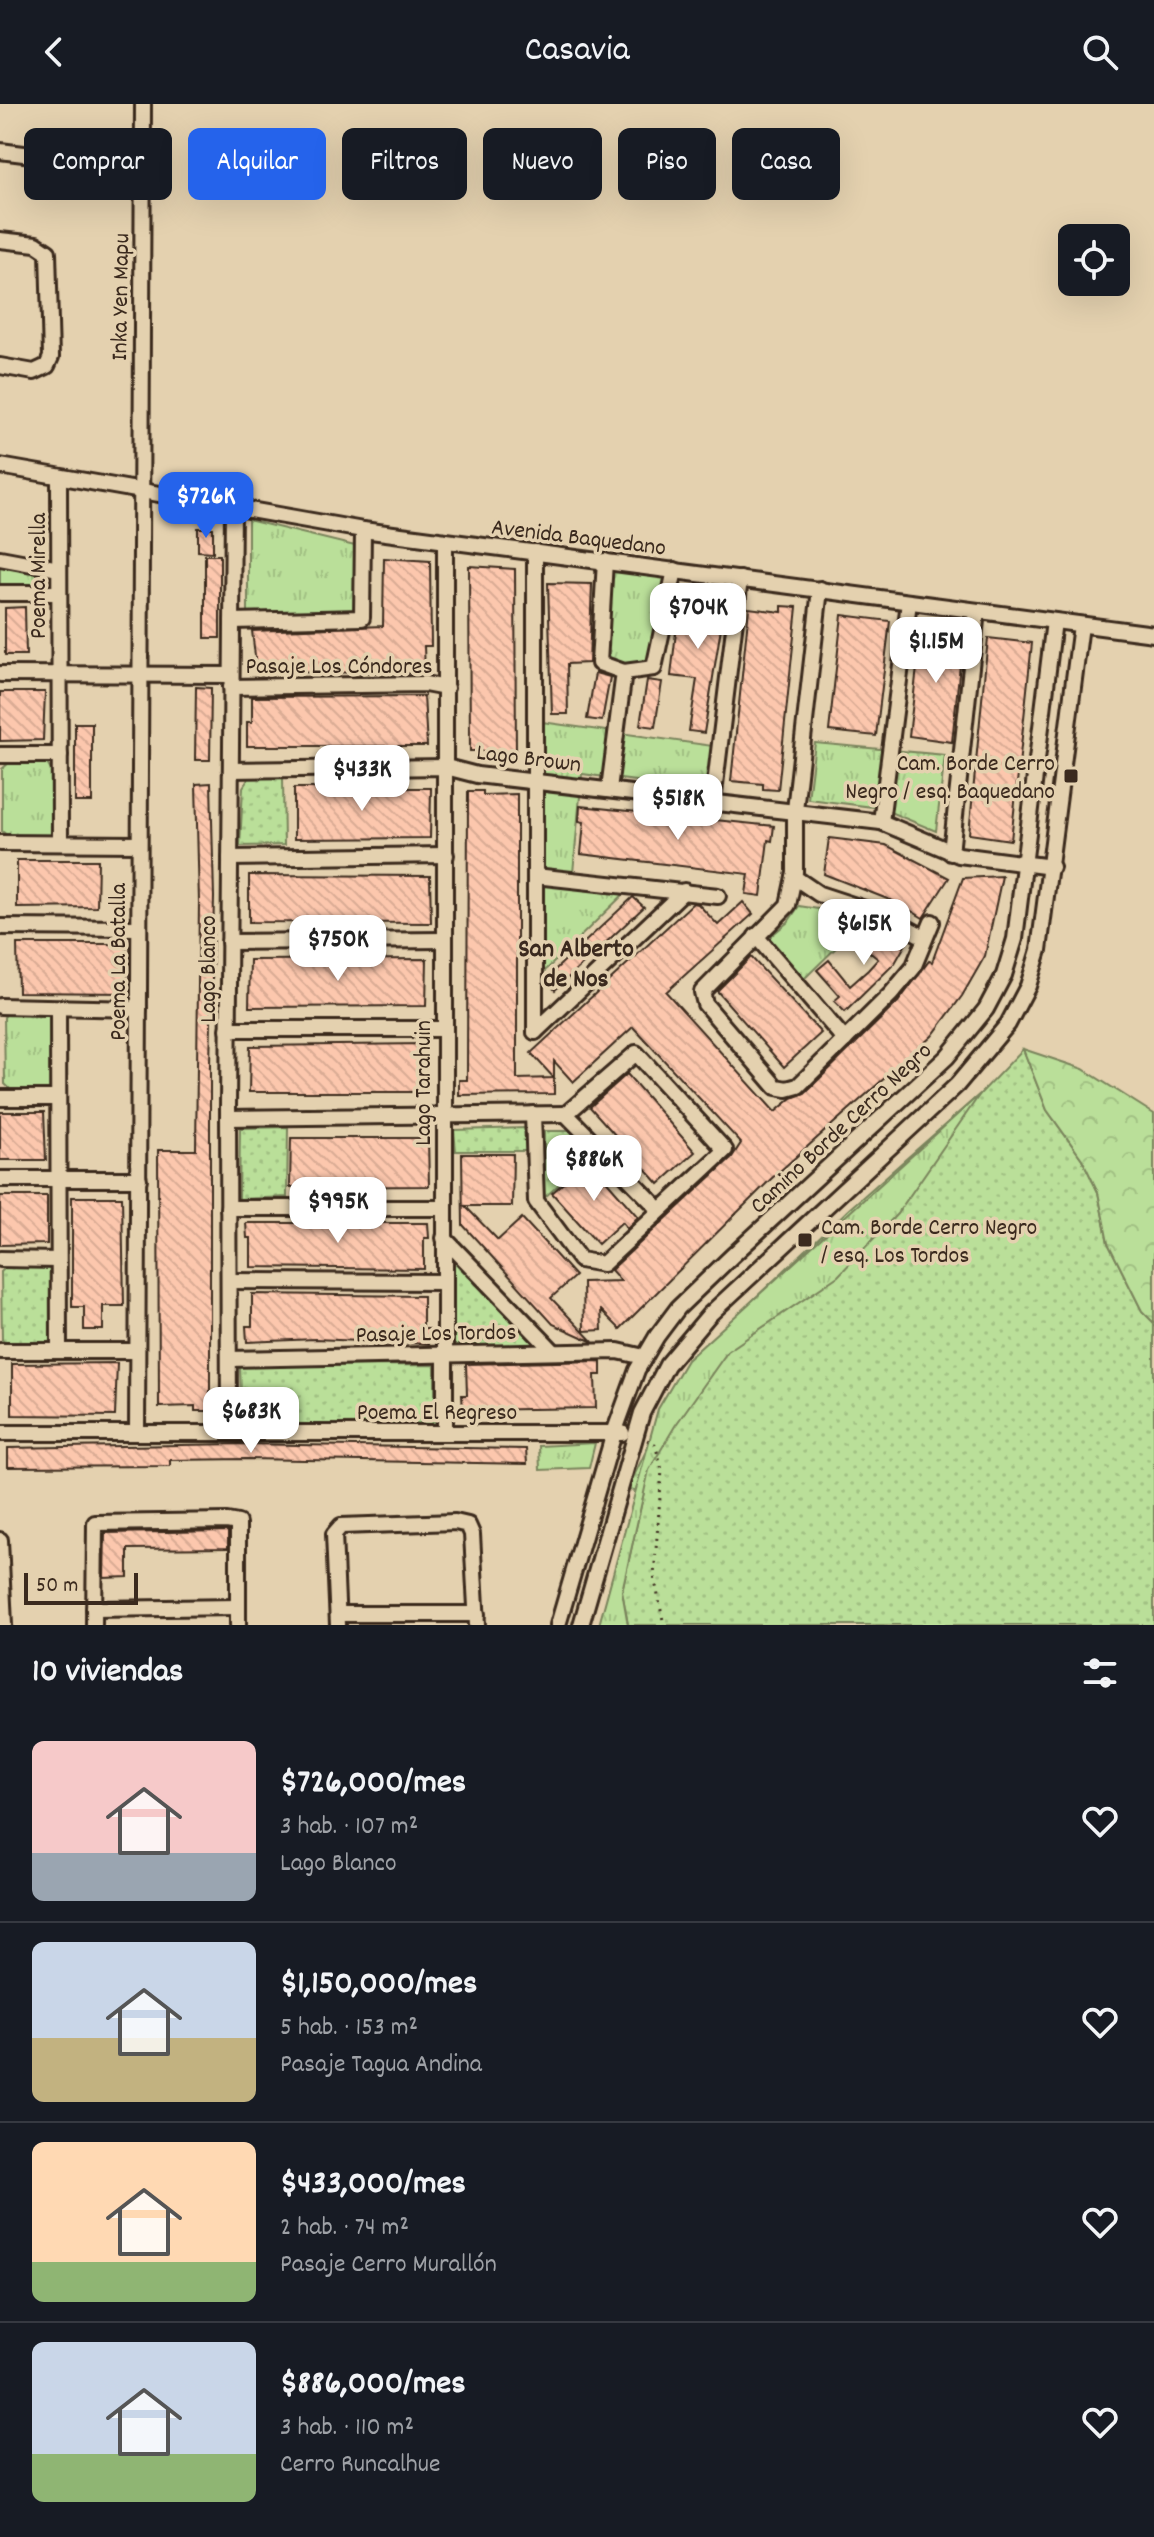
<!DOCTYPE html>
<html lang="es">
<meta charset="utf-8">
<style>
body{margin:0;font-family:Dekko,sans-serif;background:#20242c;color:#f1f3f6;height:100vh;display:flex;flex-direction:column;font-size:30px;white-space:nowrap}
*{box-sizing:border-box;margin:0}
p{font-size:26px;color:#9ea1a6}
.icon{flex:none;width:44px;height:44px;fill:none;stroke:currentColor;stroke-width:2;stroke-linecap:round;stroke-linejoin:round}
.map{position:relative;height:1521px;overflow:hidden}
.side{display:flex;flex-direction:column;background:#171b24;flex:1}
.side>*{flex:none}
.banner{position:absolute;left:24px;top:24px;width:1106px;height:72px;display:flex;gap:16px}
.tools{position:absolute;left:1058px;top:120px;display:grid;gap:16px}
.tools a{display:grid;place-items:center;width:72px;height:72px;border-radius:12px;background:#171b24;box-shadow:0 8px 32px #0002;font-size:40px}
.scale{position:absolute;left:24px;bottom:20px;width:114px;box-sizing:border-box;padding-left:8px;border:4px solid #3b2a1e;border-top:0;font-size:22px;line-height:28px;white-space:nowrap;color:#3b2a1e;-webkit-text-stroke:6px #e4d1af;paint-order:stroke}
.price{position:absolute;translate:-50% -68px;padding:0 18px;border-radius:16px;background:#fff;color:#222;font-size:26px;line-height:52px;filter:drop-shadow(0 2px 4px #0008)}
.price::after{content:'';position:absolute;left:50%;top:48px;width:24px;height:18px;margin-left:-12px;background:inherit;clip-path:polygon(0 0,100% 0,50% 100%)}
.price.on{background:#2563eb;color:#fff}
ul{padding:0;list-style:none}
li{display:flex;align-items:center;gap:24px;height:200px;padding:0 32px}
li+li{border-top:2px solid #363941}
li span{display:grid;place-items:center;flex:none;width:224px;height:160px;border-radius:12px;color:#555}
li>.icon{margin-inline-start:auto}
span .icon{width:96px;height:96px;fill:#fffc;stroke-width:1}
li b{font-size:34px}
h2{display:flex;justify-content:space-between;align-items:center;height:96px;padding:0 32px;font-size:34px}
.pill{padding:0 28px;border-radius:12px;background:#171b24;box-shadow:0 8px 32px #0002;font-size:28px;line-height:72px}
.pill.on{background:#2563eb;color:#fff}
header{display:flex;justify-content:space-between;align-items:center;height:104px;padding:0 32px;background:#171b24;font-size:36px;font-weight:600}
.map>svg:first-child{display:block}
.grass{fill:url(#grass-dots);stroke:#7a845c;stroke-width:2}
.forest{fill:url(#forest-crowns);stroke:#7a845c;stroke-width:2}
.park{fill:url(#park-tufts);stroke:#7a845c;stroke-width:2}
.building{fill:url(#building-back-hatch);stroke:#3b2a1e;stroke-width:2}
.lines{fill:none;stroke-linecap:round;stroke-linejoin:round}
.minor-casing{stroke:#3b2a1e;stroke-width:20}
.path{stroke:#3b2a1e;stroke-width:3;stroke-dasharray:2 6;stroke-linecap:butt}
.minor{stroke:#e4d1af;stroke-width:14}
.poi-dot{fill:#3b2a1e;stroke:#e4d1af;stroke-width:3}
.labels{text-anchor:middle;stroke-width:7;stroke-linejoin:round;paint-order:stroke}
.street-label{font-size:24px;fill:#3b2a1e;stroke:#e4d1af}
.poi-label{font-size:24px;fill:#3b2a1e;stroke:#e4d1af;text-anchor:end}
.neighbourhood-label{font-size:26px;font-weight:bold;fill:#3b2a1e;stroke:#e4d1af}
</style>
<header><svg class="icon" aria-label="back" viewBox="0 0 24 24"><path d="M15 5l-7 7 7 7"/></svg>Casavia<svg class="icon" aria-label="search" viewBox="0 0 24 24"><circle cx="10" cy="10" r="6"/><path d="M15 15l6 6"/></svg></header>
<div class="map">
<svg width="1154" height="1521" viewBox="0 0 1154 1521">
<defs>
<pattern id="grass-dots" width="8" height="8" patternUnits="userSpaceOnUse" patternTransform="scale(2)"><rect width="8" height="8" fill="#badf99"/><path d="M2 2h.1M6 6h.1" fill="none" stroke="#a1c083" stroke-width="1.8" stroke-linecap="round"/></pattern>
<pattern id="forest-crowns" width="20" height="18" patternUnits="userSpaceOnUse" patternTransform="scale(2)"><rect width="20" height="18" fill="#badf99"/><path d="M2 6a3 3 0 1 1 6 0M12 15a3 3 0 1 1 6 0" fill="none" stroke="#a1c083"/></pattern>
<pattern id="park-tufts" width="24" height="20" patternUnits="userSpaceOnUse" patternTransform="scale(2)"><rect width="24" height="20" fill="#badf99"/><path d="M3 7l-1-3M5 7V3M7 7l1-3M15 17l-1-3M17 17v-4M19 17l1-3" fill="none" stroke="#a1c083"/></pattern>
<pattern id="building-back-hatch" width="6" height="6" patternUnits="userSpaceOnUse" patternTransform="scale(2)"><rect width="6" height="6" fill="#fcc7ad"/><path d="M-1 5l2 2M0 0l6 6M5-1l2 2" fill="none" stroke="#d9ab94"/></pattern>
</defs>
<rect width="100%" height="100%" fill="#e4d1af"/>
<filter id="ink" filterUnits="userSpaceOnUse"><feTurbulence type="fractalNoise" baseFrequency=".0125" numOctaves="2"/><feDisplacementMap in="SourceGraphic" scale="16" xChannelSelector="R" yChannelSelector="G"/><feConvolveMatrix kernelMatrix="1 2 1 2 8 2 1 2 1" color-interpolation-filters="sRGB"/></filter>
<g filter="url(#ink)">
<!-- grass -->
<g class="grass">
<polygon points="249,674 283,674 284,741 240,742 243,683"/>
<polygon points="1023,945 1047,1006 1082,1055 1098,1088 1108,1139 1142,1207 1154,1219 1154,1521 628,1521 622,1487 644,1388 627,1386 669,1300 728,1220 849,1105 980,990"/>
<polygon points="288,1023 287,1093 239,1095 240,1024"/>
<polygon points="526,1024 526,1047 456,1047 454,1026"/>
<polygon points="544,1027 577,1027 594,1049 544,1094"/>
<polygon points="450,1150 533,1236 532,1246 450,1246"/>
<polygon points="46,1163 51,1166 53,1234 47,1240 8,1241 2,1236 1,1168 5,1164"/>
<polygon points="435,1261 435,1319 242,1321 240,1262"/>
</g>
<!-- forest -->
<polygon class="forest" points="1023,945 1083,965 1154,1010 1154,1219 1142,1207 1108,1139 1098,1088 1082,1055 1047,1006"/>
<!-- park -->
<g class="park">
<polygon points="248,416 355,442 356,508 248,509"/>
<polygon points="605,457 675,466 654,564 599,559"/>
<polygon points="0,461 47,468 46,486 0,484"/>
<polygon points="542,618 713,642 711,687 582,670 572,780 630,784 543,869"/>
<polygon points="815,639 945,651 936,727 880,704 808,695"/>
<polygon points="46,658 52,668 53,729 48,733 10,734 2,727 2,665 9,659"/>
<polygon points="799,802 857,811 845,835 804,875 767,835 788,818"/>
<polygon points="10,906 48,907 54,913 55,980 49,987 12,987 5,980 4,913"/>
<polygon points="980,990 897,1110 838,1172 728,1247 675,1322 649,1366 622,1487 628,1521 599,1521 658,1305 687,1256"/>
<polygon points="595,1339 589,1364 540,1366 539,1342"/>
</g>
<!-- building -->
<g class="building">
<polygon points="198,424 213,424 213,448 198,447"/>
<rect x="205" y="451" width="15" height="83"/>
<polygon points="384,454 430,457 431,542 424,542 425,569 257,568 252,527 383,522"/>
<polygon points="469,462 515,465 516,653 501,653 501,647 470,647"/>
<polygon points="548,479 592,480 589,559 567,560 568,610 552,610"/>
<polygon points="680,493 725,499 704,629 689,627 697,575 671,572"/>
<polygon points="782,502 797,503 778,686 763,685 763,680 731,677 749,504 782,508"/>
<polygon points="25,503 26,551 5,551 5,504"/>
<polygon points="842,511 890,517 876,632 829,627"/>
<polygon points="922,521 936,522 936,528 963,531 952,638 909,632"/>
<polygon points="988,534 1032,539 1011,736 969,730"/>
<polygon points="595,569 610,573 602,617 587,615"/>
<polygon points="647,576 662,578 655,623 640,621"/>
<polygon points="196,583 211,584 210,656 195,656"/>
<polygon points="0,588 45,588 43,636 0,637"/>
<polygon points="424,592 427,642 247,642 247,618 252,618 252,593"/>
<rect x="75" y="619" width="17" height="79"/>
<polygon points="211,679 214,793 210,960 210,1307 195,1307 195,1302 159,1303 158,1046 196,1046 199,798 196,680"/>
<polygon points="294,684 431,684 430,734 294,735"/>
<polygon points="468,687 483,687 483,691 517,690 517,975 554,974 531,949 693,799 698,800 718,821 743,798 753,810 666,888 775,1008 792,994 805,989 898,898 929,857 932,858 963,774 1002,772 985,852 962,892 932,932 771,1075 620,1225 601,1206 602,1226 584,1227 583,1178 621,1177 611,1166 732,1053 741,1039 633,923 573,978 554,957 554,990 459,991 459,976 467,976"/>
<polygon points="580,702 774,722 772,737 768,736 761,792 746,790 749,770 581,750 584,718 579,717"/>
<polygon points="829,734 886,741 949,774 923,814 900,800 824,770"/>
<polygon points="17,756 98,756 97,803 17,804"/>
<polygon points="249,771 430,772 431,819 249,818"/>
<polygon points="633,793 644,803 555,886 545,875"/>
<polygon points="861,821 886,841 894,828 908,836 895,859 845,908 834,897 840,892 817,866 829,856 850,882 868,866 878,855 851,833"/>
<polygon points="17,840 126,840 127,889 18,888"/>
<polygon points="751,853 821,929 784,963 717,887"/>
<polygon points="427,855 426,902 249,903 250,856"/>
<polygon points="425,940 424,988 249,988 250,942"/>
<polygon points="627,970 695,1048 659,1080 590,1003"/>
<polygon points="0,1008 44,1008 46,1056 0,1056"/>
<polygon points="291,1034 428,1034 429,1082 290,1083"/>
<polygon points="462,1050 513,1050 512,1102 465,1102 498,1136 522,1114 575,1172 551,1194 593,1238 553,1220 463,1121"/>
<polygon points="589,1057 638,1113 627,1124 622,1118 598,1140 552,1089"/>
<polygon points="0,1092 47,1092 47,1140 0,1141"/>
<polygon points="72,1093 122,1093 124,1202 103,1202 103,1226 84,1226 84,1203 72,1203"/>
<polygon points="246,1119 428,1119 429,1134 424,1134 424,1165 251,1163 251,1134 247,1134"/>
<polygon points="252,1190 423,1192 423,1225 429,1225 429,1240 315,1235 247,1238 246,1222 252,1222"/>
<polygon points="601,1257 601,1271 595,1271 596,1304 463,1306 462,1291 467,1291 466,1260"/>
<polygon points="117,1259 115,1312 12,1311 12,1260"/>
<polygon points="238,1340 526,1345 527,1360 247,1355 170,1356 170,1362 8,1363 8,1344"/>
<polygon points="228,1427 228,1444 128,1445 128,1473 104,1474 105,1429"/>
</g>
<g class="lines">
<!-- minor casing -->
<g class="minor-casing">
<g id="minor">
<polyline points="0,47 142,65"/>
<polyline points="0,136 36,140 48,148 51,253 47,262 34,268 0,262"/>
<polyline points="0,362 363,426 1154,530"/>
<polyline points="59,373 60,739"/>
<polyline points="535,448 535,928"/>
<polyline points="0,454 59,465"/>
<polyline points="605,457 599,559 624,568 654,564 675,466"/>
<polyline points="820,485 795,706 795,768 788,801 702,888 705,900 776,983 787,985 798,982 891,890 913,864 932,818"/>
<polyline points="0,489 59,489"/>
<polyline points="232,517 362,514 363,426"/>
<polyline points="0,570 231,571"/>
<polyline points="231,583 425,580 446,584"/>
<polyline points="0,651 60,651"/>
<polyline points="231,666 446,663 477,671 881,718 959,751 1052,763"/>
<polyline points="609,685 624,568"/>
<polyline points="713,697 740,475"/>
<polyline points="881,718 909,498"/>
<polyline points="0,739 139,740"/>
<polyline points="951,749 977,507"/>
<polyline points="230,754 446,751"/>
<polyline points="535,772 718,792"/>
<polyline points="794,773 819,790 883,811 924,833"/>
<polyline points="0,823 139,824"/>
<polyline points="756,832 845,936"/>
<polyline points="229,838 445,836"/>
<polyline points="0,902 139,905"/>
<polyline points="58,904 59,1247"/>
<polyline points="228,925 444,925"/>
<polyline points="535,928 684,787"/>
<polyline points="0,994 58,994"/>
<polyline points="533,1010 536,1097 580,1156 603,1160 725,1046 636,949 566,1010"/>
<polyline points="566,1010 660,1106"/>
<polyline points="228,1014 566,1010"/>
<polyline points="0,1075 139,1075"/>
<polyline points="228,1104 444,1104"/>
<polyline points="444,1134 553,1247"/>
<polyline points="0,1155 58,1156"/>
<polyline points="229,1177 444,1178"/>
<polyline points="0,1247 137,1247"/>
<polyline points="229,1255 618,1247 644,1253"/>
<polyline points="0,1329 622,1329"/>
<polyline points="137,1329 143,0"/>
<polyline points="229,1329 228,1002 233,402"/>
<polyline points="445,1329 445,437"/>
<polyline points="0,1436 4,1521"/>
<polyline points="94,1505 238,1503"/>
<polyline points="338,1510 477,1510"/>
<polyline points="94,1521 95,1419 227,1417 238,1419 238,1521"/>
<polyline points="338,1521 334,1430 341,1422 455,1418 468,1421 472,1430 477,1521"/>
<polyline points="558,1521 614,1329 637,1266 657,1232 678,1204 732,1152 947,953 986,905 1004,871 1015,835 1054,517"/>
<polyline points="581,1521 642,1309 667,1261 709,1211 957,981 1008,920 1028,882 1039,846 1081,521"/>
</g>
</g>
<!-- path -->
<polyline class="path" points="647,1336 655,1340 662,1366 654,1472 664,1521"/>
<!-- minor -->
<use href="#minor" class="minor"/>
</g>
</g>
<!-- markers -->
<g class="poi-dot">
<rect x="1063" y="664" width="16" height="16" rx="4"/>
<rect x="797" y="1128" width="16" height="16" rx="4"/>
</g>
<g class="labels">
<!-- street labels -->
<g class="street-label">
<text transform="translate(119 193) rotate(-89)" y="8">Inka Yen Mapu</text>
<text transform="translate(579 432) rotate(7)" y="8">Avenida Baquedano</text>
<text transform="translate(37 472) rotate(-90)" y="8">Poema Mirella</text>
<text x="339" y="569">Pasaje Los Cóndores</text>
<text transform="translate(529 653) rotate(7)" y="8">Lago Brown</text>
<text transform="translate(117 858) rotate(-90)" y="8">Poema La Batalla</text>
<text transform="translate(207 865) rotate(-90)" y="8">Lago Blanco</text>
<text transform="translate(422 979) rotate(-90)" y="8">Lago Tarahuin</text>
<text transform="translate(840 1023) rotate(-43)" y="8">Camino Borde Cerro Negro</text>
<text transform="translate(436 1228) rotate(-1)" y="8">Pasaje Los Tordos</text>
<text x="437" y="1315">Poema El Regreso</text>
</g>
<!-- poi labels -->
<g class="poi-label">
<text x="1055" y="666">Cam. Borde Cerro<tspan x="1055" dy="28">Negro / esq. Baquedano</tspan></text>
<text x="821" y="1130" text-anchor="start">Cam. Borde Cerro Negro<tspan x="821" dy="28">/ esq. Los Tordos</tspan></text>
</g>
<!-- neighbourhood labels -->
<g class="neighbourhood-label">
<text x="576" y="852">San Alberto<tspan x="576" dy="30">de Nos</tspan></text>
</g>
</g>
</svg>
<div class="tools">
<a><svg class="icon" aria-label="locate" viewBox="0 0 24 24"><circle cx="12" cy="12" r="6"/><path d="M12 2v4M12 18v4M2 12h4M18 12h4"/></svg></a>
</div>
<div class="scale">50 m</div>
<b class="price on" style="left:206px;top:436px">$726K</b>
<b class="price" style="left:698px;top:547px">$704K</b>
<b class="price" style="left:936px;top:581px">$1.15M</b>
<b class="price" style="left:362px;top:709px">$433K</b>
<b class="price" style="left:678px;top:738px">$518K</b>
<b class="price" style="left:864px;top:863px">$615K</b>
<b class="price" style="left:338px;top:879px">$750K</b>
<b class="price" style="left:594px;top:1099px">$886K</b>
<b class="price" style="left:338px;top:1141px">$995K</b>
<b class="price" style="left:251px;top:1351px">$683K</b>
<div class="banner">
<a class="pill">Comprar</a>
<a class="pill on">Alquilar</a>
<a class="pill">Filtros</a>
<a class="pill">Nuevo</a>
<a class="pill">Piso</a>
<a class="pill">Casa</a>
</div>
</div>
<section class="side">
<h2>10 viviendas<svg class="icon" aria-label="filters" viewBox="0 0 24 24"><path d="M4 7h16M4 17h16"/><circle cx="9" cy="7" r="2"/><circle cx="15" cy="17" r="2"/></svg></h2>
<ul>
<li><span style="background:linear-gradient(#f6c9c9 70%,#9aa5b1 0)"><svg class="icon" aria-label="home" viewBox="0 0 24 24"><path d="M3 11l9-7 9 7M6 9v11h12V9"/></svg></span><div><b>$726,000/mes</b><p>3 hab. · 107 m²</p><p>Lago Blanco</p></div><svg class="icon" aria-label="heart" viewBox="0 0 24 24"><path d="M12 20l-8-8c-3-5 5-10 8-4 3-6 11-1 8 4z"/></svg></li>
<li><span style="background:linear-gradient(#c9d6e8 60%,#c2b280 0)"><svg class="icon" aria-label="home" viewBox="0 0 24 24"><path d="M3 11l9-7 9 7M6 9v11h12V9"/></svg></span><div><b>$1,150,000/mes</b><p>5 hab. · 153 m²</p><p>Pasaje Tagua Andina</p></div><svg class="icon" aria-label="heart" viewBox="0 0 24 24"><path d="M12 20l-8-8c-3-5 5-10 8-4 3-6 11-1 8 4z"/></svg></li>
<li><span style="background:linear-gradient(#ffd9b3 75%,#8fb573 0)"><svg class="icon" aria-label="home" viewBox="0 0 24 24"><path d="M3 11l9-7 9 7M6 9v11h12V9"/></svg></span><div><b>$433,000/mes</b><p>2 hab. · 74 m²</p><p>Pasaje Cerro Murallón</p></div><svg class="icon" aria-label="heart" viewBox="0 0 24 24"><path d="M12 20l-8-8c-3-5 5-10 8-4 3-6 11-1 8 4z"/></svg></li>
<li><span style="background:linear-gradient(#c9d6e8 70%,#8fb573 0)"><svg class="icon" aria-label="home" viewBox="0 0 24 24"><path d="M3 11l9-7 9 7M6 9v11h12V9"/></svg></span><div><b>$886,000/mes</b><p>3 hab. · 110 m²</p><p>Cerro Runcalhue</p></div><svg class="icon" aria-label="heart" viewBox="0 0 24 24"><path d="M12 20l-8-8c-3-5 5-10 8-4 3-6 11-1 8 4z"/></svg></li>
</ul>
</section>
